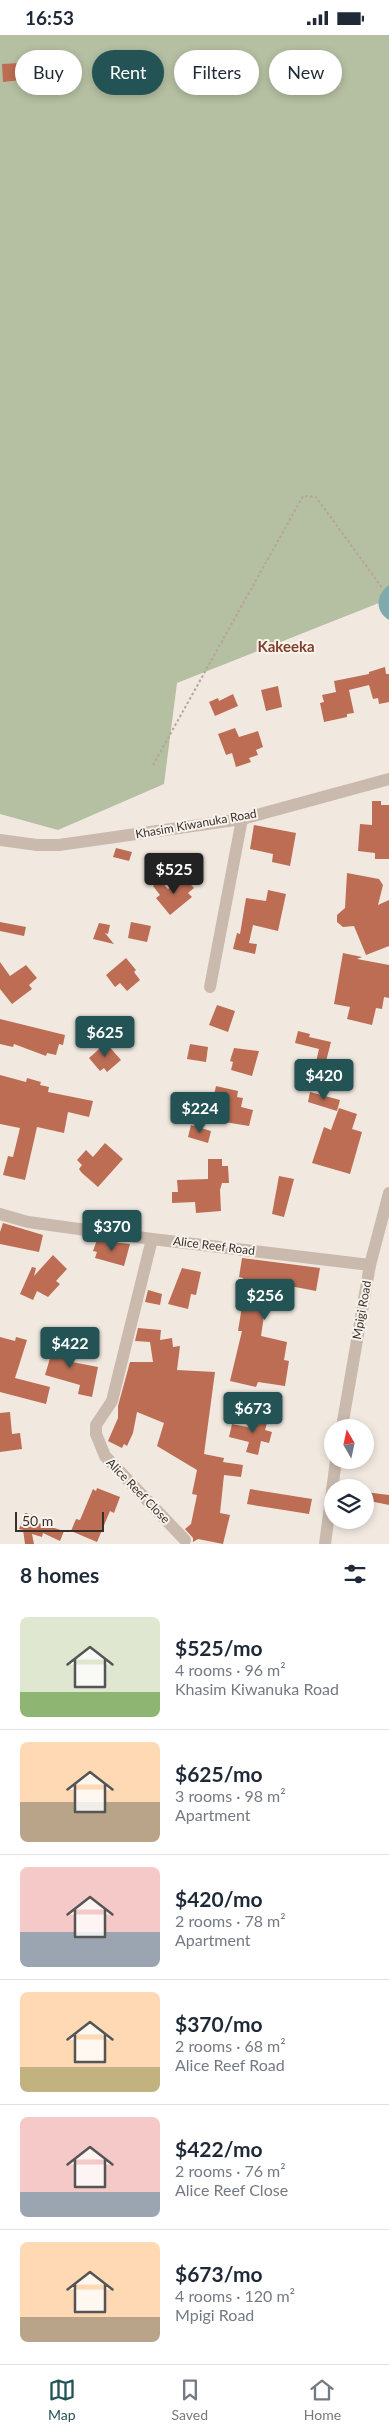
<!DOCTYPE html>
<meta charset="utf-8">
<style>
body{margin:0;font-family:Lato,sans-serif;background:#f2f2f3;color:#1f2937;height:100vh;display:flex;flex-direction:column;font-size:19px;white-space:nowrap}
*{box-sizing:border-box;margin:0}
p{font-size:16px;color:#747a83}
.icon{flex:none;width:28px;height:28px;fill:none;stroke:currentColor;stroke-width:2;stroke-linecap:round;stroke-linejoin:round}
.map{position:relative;height:1509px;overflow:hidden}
.side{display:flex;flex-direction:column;background:#fff;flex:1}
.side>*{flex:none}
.hud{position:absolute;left:15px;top:15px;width:360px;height:45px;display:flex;gap:10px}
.needle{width:32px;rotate:351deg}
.tools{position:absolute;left:324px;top:1384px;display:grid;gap:10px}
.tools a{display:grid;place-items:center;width:50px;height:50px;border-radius:50%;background:#fff;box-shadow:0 2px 8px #0003;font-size:25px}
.scale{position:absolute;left:15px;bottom:12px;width:89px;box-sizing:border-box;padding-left:5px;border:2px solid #382f2b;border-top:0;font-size:14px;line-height:18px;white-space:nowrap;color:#382f2b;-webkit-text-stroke:4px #f9f3ed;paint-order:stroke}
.price{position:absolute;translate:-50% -42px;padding:0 11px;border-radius:5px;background:#245356;color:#fff;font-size:16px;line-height:32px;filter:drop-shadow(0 1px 2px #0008)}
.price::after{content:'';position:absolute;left:50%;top:30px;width:15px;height:11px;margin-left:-8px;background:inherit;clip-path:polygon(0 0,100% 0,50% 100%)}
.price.active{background:#222;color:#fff}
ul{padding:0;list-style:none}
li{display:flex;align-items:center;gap:15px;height:125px;padding:0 20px}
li+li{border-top:1px solid #e0e1e3}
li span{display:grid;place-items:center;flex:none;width:140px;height:100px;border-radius:8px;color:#555}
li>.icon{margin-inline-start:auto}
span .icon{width:60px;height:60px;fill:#fffc;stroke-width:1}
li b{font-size:21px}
h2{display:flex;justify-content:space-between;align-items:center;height:60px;padding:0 20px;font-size:21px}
.tag{padding:0 18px;border-radius:22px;background:#fff;box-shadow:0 2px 8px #0003;font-size:18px;line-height:45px}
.tag.active{background:#245356;color:#fff}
.status{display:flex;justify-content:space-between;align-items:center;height:35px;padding:0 25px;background:#fff;direction:ltr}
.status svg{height:14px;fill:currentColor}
.tabs{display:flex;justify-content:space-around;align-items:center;height:70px;border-top:1px solid #e0e1e3;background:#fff;font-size:14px;color:#747a83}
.tabs a{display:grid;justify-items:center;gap:2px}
.tabs .active{color:#245356}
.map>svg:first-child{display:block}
.green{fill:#b5bfa1}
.water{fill:#81aaac}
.building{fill:#bc6d54}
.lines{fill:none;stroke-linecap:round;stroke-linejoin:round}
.path{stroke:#b5a497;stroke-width:2;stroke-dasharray:2.5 2.5;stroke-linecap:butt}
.minor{stroke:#c9baad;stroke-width:12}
.labels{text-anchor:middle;stroke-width:4;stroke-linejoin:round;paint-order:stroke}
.street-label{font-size:12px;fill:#382f2b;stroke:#f9f3ed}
.quarter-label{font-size:15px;font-weight:bold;fill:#803f2a;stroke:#f9f3ed}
</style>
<div class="status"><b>16:53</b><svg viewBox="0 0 49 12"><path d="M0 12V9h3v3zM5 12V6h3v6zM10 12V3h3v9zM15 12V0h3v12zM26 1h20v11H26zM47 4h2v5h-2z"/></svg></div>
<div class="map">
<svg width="389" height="1509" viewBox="0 0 389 1509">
<rect width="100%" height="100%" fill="#f1e9e0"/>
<!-- green -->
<polygon class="green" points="0,0 389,0 389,564 177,648 164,749 58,795 0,779"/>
<!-- water -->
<path class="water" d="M 389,550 L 389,585 C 374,576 376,559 389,550 Z"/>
<!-- building -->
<g class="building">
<polygon points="20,28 21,45 3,47 2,29"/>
<polygon points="385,632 386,639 389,639 389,667 379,669 378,663 373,664 369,650 349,655 354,678 347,679 347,682 324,687 320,668 324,667 322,660 336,657 334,646 369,639 369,637"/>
<polygon points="278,651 282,672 266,676 261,655"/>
<polygon points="233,659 238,671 215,681 209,667 218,663 219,666"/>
<polygon points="235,693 239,702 258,696 263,712 256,715 258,720 249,723 251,727 236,732 232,718 226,720 218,699"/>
<polygon points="372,766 381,766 381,770 389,770 389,824 375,824 375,818 358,816 360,789 372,790"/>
<polygon points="254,790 296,798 290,831 272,827 273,819 250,814"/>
<polygon points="116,813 132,817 129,826 113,822"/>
<polygon points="347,838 379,844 383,850 378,870 389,865 389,911 366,920 354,891 343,892 337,887 337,880 345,873"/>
<polygon points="183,841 194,853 188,858 192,862 170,880 156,863 160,860 153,851 160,845 168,854"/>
<polygon points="268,855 286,859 278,896 253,890 249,908 257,909 255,919 233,914 237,898 240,899 246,863 266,866"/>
<polygon points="0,887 26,892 24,901 0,896"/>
<polygon points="131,887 151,891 147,907 128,903"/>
<polygon points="99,888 110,890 108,899 105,898 114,909 93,904"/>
<polygon points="343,918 362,922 357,924 389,930 389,963 384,962 382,974 376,973 372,990 347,984 350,972 334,969"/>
<polygon points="126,923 136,935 134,937 140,945 127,956 120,948 115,952 106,940"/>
<polygon points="0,927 10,941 26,930 37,943 29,950 32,954 12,969 0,954"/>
<polygon points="217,970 235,976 228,997 209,990"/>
<polygon points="0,984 65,1000 63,1010 59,1009 56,1020 47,1018 46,1021 14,1009 13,1012 0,1009"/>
<polygon points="298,996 310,999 309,1002 331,1007 325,1030 316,1027 319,1014 295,1008"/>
<polygon points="106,1008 121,1025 107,1037 104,1033 100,1036 89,1023"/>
<polygon points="190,1009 208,1012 206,1027 187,1024"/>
<polygon points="234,1013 259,1016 252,1041 231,1035 233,1027 230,1026"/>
<polygon points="0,1040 26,1047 27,1043 41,1047 40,1050 49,1052 48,1057 93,1066 89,1082 68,1077 64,1098 37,1092 25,1145 3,1140 8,1121 13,1122 20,1093 0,1089"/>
<polygon points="216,1051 238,1056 237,1062 243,1063 241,1072 253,1075 249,1091 212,1085 215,1075 211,1074"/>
<polygon points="310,1057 340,1065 337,1076 308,1067"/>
<polygon points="339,1073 357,1079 352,1094 362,1097 350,1139 312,1128 324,1092 331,1095"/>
<polygon points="191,1090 211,1096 208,1108 188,1102"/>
<polygon points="105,1108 123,1124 98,1152 82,1138 79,1134 82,1130 77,1125 86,1115 93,1122"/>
<polygon points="208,1124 222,1124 222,1131 228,1131 229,1148 222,1148 220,1155 221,1176 196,1178 195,1167 172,1168 172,1157 178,1157 177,1145 208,1144"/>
<polygon points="279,1141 294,1144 284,1182 272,1179"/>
<polygon points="3,1188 43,1200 39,1217 0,1209 0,1197"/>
<polygon points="97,1205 130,1209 124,1231 95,1223 97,1217 93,1216"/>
<polygon points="53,1220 67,1234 56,1246 60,1249 48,1262 37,1256 33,1265 20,1259 32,1232 36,1233 34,1241"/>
<polygon points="242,1223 320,1233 316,1256 269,1247 261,1301 287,1307 284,1325 289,1326 285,1351 258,1347 256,1352 230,1346 242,1296 238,1296 243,1265 240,1264 243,1243 239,1242"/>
<polygon points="182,1233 201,1237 196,1260 191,1259 188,1274 168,1269"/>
<polygon points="148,1255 162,1259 160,1270 145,1267"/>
<polygon points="138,1293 161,1295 160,1305 172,1303 173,1312 180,1311 177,1335 215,1337 204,1419 224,1423 223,1427 243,1430 241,1442 224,1440 220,1478 230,1480 223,1509 198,1504 193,1507 193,1503 185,1494 191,1489 197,1460 192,1459 197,1435 157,1411 164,1388 137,1377 133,1398 127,1411 124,1409 122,1413 108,1406 118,1383 118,1371 130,1327 153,1327 150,1307 135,1306"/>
<polygon points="0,1302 15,1306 16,1302 27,1305 15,1343 50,1352 46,1369 0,1357"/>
<polygon points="45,1309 76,1315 72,1327 98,1332 92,1362 78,1359 80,1350 45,1340 51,1320 42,1318"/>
<polygon points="10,1377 12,1399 20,1398 22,1414 0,1417 0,1378"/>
<polygon points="256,1378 269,1381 265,1395 272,1397 269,1408 261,1406 258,1420 246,1417 249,1407 229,1402 232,1389 252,1393"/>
<polygon points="97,1453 120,1462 114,1478 110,1476 97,1507 71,1496 76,1484 80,1485 93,1454 96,1456"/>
<polygon points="250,1454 312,1464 309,1479 247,1469"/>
<polygon points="365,1457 389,1460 389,1470 365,1465"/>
<polygon points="25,1478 34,1480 32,1486 64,1496 60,1506 43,1498 42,1502 32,1499 34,1509 25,1509 23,1495 19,1494"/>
</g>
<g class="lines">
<!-- path -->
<polyline class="path" points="153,730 303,461 316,462 383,554"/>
<!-- minor -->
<g class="minor">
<polyline points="0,805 37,810 59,810 242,784 389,744"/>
<polyline points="210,952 242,784"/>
<polyline points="0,1179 28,1187 152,1204 370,1230"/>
<polyline points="152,1204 112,1366 96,1390 96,1399 105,1421 185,1505"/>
<polyline points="342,1392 370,1230 389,1158"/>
<polyline points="325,1509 336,1425"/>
</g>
</g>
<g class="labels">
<!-- street labels -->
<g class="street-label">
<text transform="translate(196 789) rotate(-10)" y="4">Khasim Kiwanuka Road</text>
<text transform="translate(214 1211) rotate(7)" y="4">Alice Reef Road</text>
<text transform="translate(362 1275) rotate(-80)" y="4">Mpigi Road</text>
<text transform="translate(138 1456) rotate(46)" y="4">Alice Reef Close</text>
</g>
<!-- quarter labels -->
<g class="quarter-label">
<text x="286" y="617">Kakeeka</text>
</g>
</g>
</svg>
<div class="tools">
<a><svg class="needle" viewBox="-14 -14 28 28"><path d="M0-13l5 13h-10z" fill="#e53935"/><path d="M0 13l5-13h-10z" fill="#747a83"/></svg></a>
<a><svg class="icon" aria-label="layers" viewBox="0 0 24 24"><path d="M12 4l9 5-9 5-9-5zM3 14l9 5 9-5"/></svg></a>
</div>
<div class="scale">50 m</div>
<b class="price active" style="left:174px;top:860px">$525</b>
<b class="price" style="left:105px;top:1023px">$625</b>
<b class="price" style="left:324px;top:1066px">$420</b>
<b class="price" style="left:200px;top:1099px">$224</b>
<b class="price" style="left:112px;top:1217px">$370</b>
<b class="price" style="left:265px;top:1286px">$256</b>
<b class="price" style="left:70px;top:1334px">$422</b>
<b class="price" style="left:253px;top:1399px">$673</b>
<div class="hud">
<a class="tag">Buy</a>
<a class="tag active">Rent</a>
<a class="tag">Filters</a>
<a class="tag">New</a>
</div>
</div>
<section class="side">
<h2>8 homes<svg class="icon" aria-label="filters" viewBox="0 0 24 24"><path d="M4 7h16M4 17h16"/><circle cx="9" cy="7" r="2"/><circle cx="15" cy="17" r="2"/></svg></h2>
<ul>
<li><span style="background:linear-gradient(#dfe7d0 75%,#8fb573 0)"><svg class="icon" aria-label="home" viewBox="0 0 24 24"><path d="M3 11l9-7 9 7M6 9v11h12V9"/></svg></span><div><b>$525/mo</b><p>4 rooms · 96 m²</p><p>Khasim Kiwanuka Road</p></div></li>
<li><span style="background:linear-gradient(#ffd9b3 60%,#b9a48a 0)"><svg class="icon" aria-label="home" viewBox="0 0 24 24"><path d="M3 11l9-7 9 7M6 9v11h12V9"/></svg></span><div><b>$625/mo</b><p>3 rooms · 98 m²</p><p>Apartment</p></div></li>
<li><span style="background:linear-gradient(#f6c9c9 65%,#9aa5b1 0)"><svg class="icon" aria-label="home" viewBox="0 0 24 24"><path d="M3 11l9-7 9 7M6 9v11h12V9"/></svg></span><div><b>$420/mo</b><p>2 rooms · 78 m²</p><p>Apartment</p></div></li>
<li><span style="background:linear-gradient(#ffd9b3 75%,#c2b280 0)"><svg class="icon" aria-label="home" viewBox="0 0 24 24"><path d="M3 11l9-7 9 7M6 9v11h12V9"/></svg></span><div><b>$370/mo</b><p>2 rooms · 68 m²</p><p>Alice Reef Road</p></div></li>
<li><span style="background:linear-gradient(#f6c9c9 75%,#9aa5b1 0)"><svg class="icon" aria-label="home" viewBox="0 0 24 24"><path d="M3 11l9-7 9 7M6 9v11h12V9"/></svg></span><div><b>$422/mo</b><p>2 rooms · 76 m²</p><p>Alice Reef Close</p></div></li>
<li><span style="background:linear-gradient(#ffd9b3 75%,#b9a48a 0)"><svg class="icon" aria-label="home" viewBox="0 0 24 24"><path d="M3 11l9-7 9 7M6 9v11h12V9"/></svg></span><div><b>$673/mo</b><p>4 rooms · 120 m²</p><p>Mpigi Road</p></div></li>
</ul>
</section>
<nav class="tabs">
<a class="active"><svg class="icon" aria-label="map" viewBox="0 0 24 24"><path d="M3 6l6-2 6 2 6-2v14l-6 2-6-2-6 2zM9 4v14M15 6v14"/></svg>Map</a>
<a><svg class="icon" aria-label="saved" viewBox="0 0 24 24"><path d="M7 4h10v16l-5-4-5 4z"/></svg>Saved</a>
<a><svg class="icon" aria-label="home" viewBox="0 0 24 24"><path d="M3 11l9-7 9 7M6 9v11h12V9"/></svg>Home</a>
</nav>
